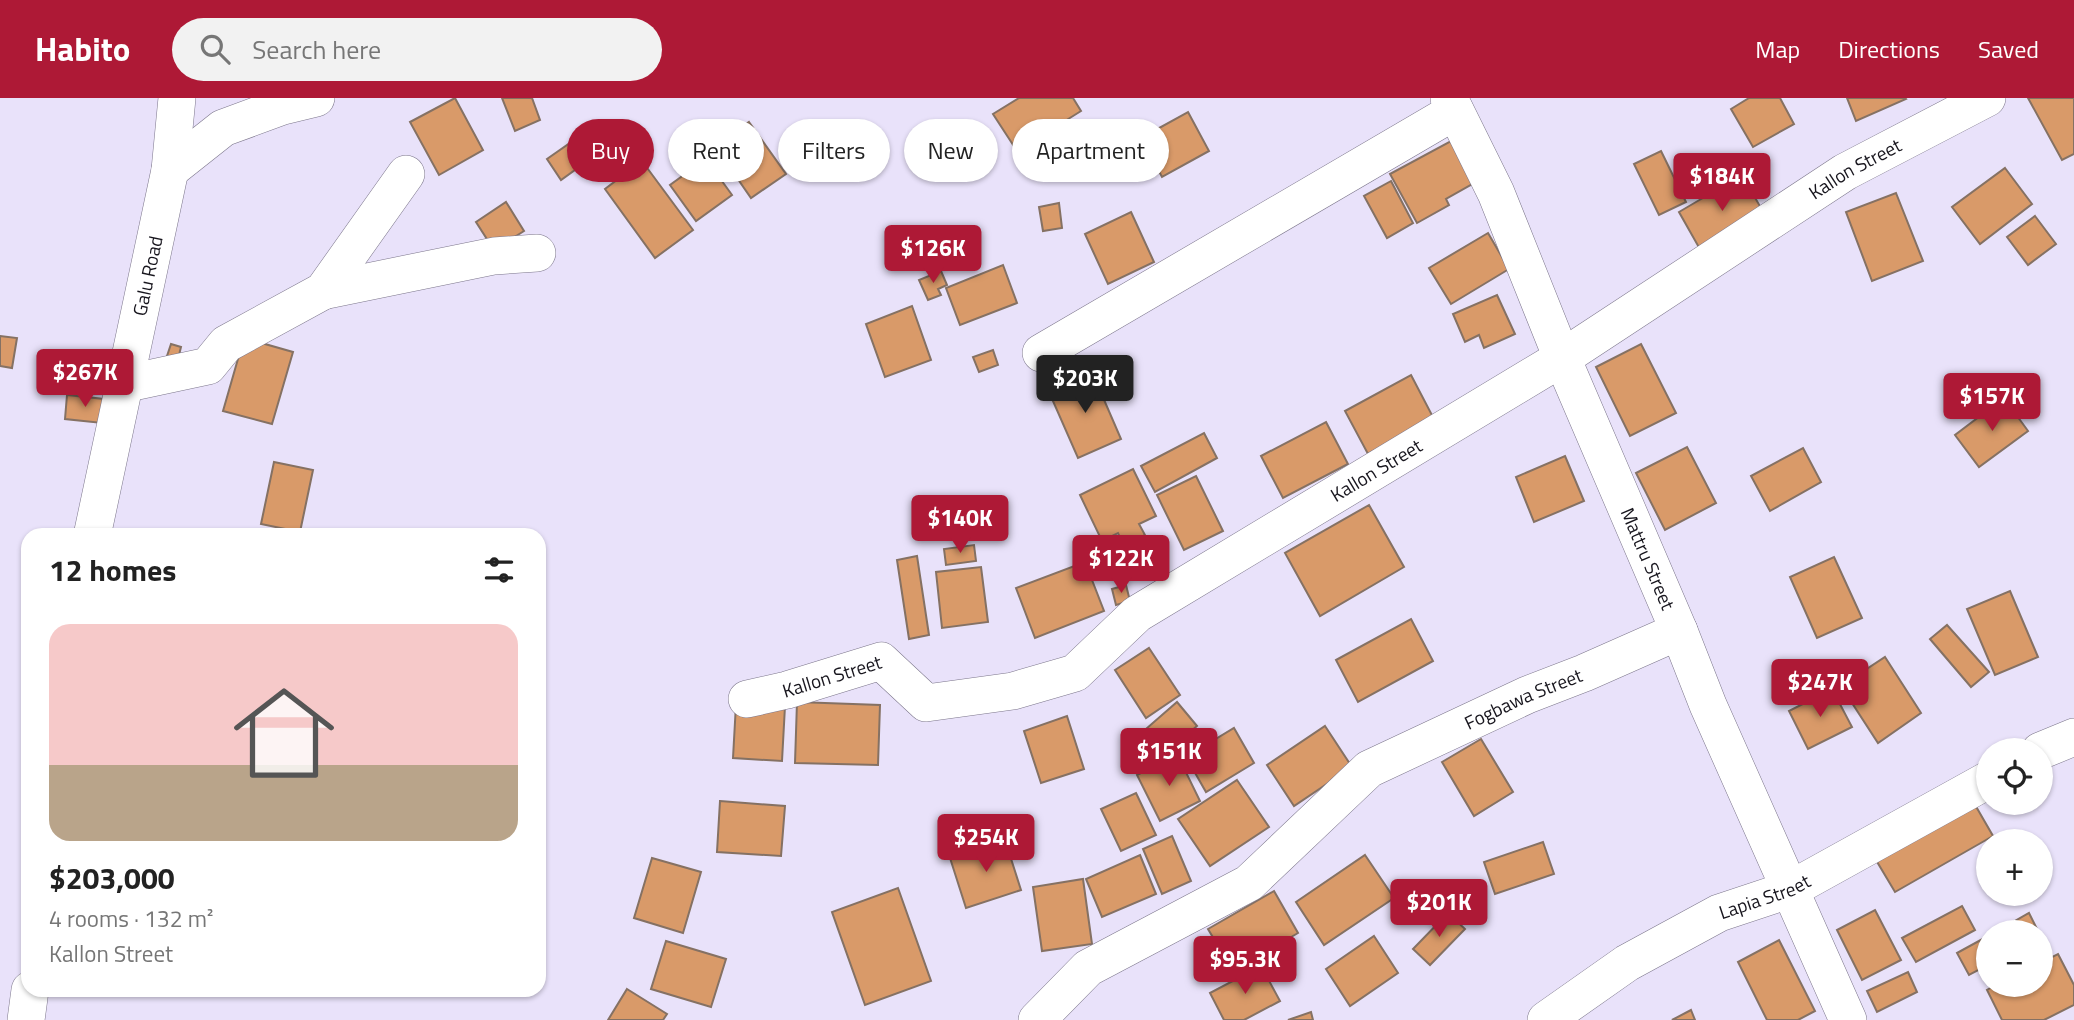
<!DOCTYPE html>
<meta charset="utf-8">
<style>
body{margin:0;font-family:"Titillium Web",sans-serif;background:#f2f2f2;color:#222;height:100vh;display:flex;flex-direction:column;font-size:26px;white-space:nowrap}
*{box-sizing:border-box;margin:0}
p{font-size:23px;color:#767676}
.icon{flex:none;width:38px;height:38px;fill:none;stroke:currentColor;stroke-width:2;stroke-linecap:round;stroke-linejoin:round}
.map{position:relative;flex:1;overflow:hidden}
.details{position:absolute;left:21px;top:430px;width:525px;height:469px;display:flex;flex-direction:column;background:#fff;border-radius:21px;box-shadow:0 2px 5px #0004}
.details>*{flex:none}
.guide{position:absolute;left:567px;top:21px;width:665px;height:63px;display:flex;gap:14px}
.tools{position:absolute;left:1976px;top:640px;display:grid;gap:14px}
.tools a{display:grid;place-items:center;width:77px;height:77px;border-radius:50%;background:#fff;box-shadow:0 2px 5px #0004;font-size:35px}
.price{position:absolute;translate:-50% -60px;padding:0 16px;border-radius:7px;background:#ae1936;color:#fff;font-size:23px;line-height:46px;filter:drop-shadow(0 2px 4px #0008)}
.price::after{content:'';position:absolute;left:50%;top:42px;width:21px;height:16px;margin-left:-10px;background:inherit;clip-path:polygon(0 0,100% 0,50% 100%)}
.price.selected{background:#222;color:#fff}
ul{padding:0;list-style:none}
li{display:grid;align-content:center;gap:14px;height:371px;padding:0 28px}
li+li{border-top:2px solid #e0e0e0}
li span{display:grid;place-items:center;height:217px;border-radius:21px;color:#555}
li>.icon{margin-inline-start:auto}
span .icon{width:126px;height:126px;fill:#fffc;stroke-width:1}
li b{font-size:30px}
h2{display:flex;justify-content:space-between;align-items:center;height:84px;padding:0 28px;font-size:30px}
.chip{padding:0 24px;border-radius:32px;background:#fff;box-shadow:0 2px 5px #0004;font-size:24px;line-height:63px}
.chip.selected{background:#ae1936;color:#fff}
header{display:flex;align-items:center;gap:42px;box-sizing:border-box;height:98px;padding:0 35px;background:#ae1936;color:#fff}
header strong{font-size:33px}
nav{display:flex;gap:38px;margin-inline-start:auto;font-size:24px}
.search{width:490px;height:63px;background:#f2f2f2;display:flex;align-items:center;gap:18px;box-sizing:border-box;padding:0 24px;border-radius:38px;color:#767676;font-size:26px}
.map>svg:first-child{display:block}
.building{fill:#d99a69;stroke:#857163;stroke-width:2}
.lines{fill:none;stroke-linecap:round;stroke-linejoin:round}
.street-casing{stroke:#7c768b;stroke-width:38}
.street{stroke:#fff;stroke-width:37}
.labels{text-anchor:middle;stroke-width:5;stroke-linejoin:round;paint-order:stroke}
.street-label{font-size:19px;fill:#17151d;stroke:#f4f2fc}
</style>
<header>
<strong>Habito</strong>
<div class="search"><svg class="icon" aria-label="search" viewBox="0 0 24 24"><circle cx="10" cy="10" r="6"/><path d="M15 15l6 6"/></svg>Search here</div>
<nav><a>Map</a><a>Directions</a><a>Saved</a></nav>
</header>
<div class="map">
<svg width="2074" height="922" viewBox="0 0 2074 922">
<rect width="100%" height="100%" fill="#e9e2fa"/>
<!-- building -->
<g class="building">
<polygon points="455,0 483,52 439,77 410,24"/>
<polygon points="502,0 532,0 540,22 515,33"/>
<polygon points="1019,0 1073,0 1081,13 1017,53 993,16"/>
<polygon points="1749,0 1780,0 1794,26 1753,49 1731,11"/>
<polygon points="1847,0 1905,0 1906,1 1856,23"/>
<polygon points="2028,0 2074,0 2074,56 2062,62"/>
<polygon points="1188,14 1209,53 1162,79 1141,40"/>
<polygon points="749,24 786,76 751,100 715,48"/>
<polygon points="590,31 604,51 561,82 547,61"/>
<polygon points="1451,43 1474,85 1446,101 1449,107 1417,125 1390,76"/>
<polygon points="1661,53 1686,104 1659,117 1634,66"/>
<polygon points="706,61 732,97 696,123 670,87"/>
<polygon points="642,63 693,132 655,160 605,91"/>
<polygon points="2005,70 2032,106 1980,146 1952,109"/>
<polygon points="1742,77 1765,117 1701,153 1679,114"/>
<polygon points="1391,83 1413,125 1387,140 1364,98"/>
<polygon points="1896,95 1923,163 1872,183 1846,114"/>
<polygon points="506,104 524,133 494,152 476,124"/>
<polygon points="1059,105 1062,130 1043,133 1039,109"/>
<polygon points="1131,114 1154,164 1108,186 1085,136"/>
<polygon points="2035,118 2056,146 2028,167 2007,139"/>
<polygon points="1488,135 1509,171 1451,206 1429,170"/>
<polygon points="1003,167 1017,205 960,227 946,190"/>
<polygon points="941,173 947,187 938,191 941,197 928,202 919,182"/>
<polygon points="1497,197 1515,236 1484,250 1479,237 1465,244 1453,216"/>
<polygon points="912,208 931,262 885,279 866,226"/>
<polygon points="0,238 17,240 12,270 0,268"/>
<polygon points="244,240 293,254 272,326 223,313"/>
<polygon points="171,246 181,249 178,261 167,258"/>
<polygon points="1641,246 1676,315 1630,338 1596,269"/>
<polygon points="993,252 998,267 979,274 973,259"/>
<polygon points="1092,274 1121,341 1078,360 1049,294"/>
<polygon points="1411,277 1434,321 1368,356 1345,313"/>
<polygon points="67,297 104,301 102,325 65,321"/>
<polygon points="2004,300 2028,333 1979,369 1955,337"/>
<polygon points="1326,324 1348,366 1283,400 1261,358"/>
<polygon points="1204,335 1217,360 1155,394 1141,368"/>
<polygon points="1687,349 1716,405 1665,432 1636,375"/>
<polygon points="1803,350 1821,384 1770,413 1751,378"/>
<polygon points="1565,358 1584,403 1534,424 1516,379"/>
<polygon points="274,364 313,372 300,434 261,426"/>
<polygon points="1133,371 1156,418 1139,426 1145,437 1124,448 1118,435 1102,443 1080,397"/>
<polygon points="1196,378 1223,433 1184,452 1157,397"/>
<polygon points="1369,407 1404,469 1320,518 1285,455"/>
<polygon points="974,447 976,463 946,467 944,451"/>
<polygon points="917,458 929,537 909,541 897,462"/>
<polygon points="1834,459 1862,520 1817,540 1790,479"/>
<polygon points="1085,464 1104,513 1035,540 1016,490"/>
<polygon points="981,469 988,524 942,530 936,474"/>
<polygon points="1126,487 1130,503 1116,507 1112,491"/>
<polygon points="2010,493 2038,559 1995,577 1967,511"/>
<polygon points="1411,521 1433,563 1358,604 1336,562"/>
<polygon points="1947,527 1989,574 1971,589 1930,541"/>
<polygon points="1149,550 1180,597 1146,620 1115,572"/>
<polygon points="1885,559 1921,615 1878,645 1841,588"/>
<polygon points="1832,591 1852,629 1808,651 1789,613"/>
<polygon points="797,604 880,607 878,667 795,665"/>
<polygon points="1177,604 1197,628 1159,661 1139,637"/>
<polygon points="736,606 785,608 782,663 733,660"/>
<polygon points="1067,618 1084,671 1041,685 1024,633"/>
<polygon points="1325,628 1352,669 1294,708 1267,667"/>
<polygon points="1234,630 1254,665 1206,694 1186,659"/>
<polygon points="1481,641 1513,694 1474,718 1442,664"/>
<polygon points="1177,656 1200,703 1160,723 1137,677"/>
<polygon points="1237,682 1269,729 1210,768 1178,721"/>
<polygon points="1136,695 1156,737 1121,753 1101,711"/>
<polygon points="720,703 785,708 781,758 717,754"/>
<polygon points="1974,705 1993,738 1895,794 1876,762"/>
<polygon points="1172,738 1191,783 1162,796 1143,751"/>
<polygon points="1005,742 1021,792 966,810 950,760"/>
<polygon points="1543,744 1554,776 1495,796 1484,764"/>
<polygon points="1140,757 1156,796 1102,819 1086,781"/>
<polygon points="1365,757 1394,800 1324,847 1296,804"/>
<polygon points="652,760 701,774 683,835 634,820"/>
<polygon points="1083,781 1092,846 1042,853 1033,789"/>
<polygon points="898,790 931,883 865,907 832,814"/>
<polygon points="1274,793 1298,835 1233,873 1208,831"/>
<polygon points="1962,808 1975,832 1916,864 1902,840"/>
<polygon points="1875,812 1901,862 1862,882 1837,832"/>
<polygon points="1448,815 1465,831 1430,867 1413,851"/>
<polygon points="2029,815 2039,835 1994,835"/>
<polygon points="1374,838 1398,875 1350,908 1326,871"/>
<polygon points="1988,838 1988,867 1969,877 1957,855"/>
<polygon points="1779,842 1815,913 1798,922 1767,922 1738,864"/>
<polygon points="666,843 726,861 711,909 651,891"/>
<polygon points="2058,856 2074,887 2074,907 2044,922 2002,922 1987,892 1996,887 2040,887 2040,865"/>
<polygon points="1261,868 1280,903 1244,922 1224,922 1210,895"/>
<polygon points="1908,874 1917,894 1877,914 1867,893"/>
<polygon points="627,891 667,916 663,922 608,922"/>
<polygon points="1691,912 1695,922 1672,922"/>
<polygon points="1311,914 1313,922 1288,922"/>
</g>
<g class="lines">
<!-- street casing -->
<g class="street-casing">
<g id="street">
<path id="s1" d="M 1449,0 L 1496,95 L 1562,260 L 1679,533 L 1708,607 L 1848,922"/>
<polyline points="170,72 223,30 283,8 316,0"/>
<polyline points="323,193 494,158 537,155"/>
<polyline points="1041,255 1455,13"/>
<polyline points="124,286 208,268 226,246 323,193 406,76"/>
<path id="s2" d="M 92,438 L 170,72 L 177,0"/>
<path id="s3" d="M 747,601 L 787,592 L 881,563 L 926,605 L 1013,593 L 1075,575 L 1137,516 L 1562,260 L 1845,74 L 1987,0"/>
<polyline points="2040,653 2074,639"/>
<polyline points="26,922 30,892"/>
<path id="s4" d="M 1037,922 L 1088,870 L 1249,785 L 1369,671 L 1527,597 L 1584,575 L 1679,533"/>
<path id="s5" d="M 1546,922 L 1627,865 L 1719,815 L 1791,791 L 1988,682"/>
</g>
</g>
<!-- street -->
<use href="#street" class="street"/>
</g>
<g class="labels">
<!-- street labels -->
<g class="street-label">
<text dy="7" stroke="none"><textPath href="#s3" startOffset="1284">Kallon Street</textPath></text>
<text dy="7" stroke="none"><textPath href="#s2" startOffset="266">Galu Road</textPath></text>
<text dy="7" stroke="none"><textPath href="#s3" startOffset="718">Kallon Street</textPath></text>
<text dy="7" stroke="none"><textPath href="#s1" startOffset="502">Mattru Street</textPath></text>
<text dy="7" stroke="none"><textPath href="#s3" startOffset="88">Kallon Street</textPath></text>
<text dy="7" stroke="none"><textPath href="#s4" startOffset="590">Fogbawa Street</textPath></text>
<text dy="7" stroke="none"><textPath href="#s5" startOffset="252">Lapia Street</textPath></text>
</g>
</g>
</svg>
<div class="tools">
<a><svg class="icon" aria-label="locate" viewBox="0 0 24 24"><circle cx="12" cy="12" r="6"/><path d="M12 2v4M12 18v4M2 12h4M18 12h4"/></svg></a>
<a>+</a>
<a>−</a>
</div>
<b class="price" style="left:1722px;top:115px">$184K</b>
<b class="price" style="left:933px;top:187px">$126K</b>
<b class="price" style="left:85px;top:311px">$267K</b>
<b class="price selected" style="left:1085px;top:317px">$203K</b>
<b class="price" style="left:1992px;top:335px">$157K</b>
<b class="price" style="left:960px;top:457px">$140K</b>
<b class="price" style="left:1121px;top:497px">$122K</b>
<b class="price" style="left:1820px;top:621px">$247K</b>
<b class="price" style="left:1169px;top:690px">$151K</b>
<b class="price" style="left:986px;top:776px">$254K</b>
<b class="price" style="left:1439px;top:841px">$201K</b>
<b class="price" style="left:1245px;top:898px">$95.3K</b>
<div class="guide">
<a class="chip selected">Buy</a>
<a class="chip">Rent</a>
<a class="chip">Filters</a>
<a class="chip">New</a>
<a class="chip">Apartment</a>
</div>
<section class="details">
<h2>12 homes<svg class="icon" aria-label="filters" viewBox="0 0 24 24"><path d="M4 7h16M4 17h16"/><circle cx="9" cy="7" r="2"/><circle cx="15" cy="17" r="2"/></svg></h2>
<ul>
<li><span style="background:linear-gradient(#f6c9c9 65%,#b9a48a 0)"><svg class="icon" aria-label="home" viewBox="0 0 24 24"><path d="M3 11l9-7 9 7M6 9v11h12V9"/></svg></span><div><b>$203,000</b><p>4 rooms · 132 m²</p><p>Kallon Street</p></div></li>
</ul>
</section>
</div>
